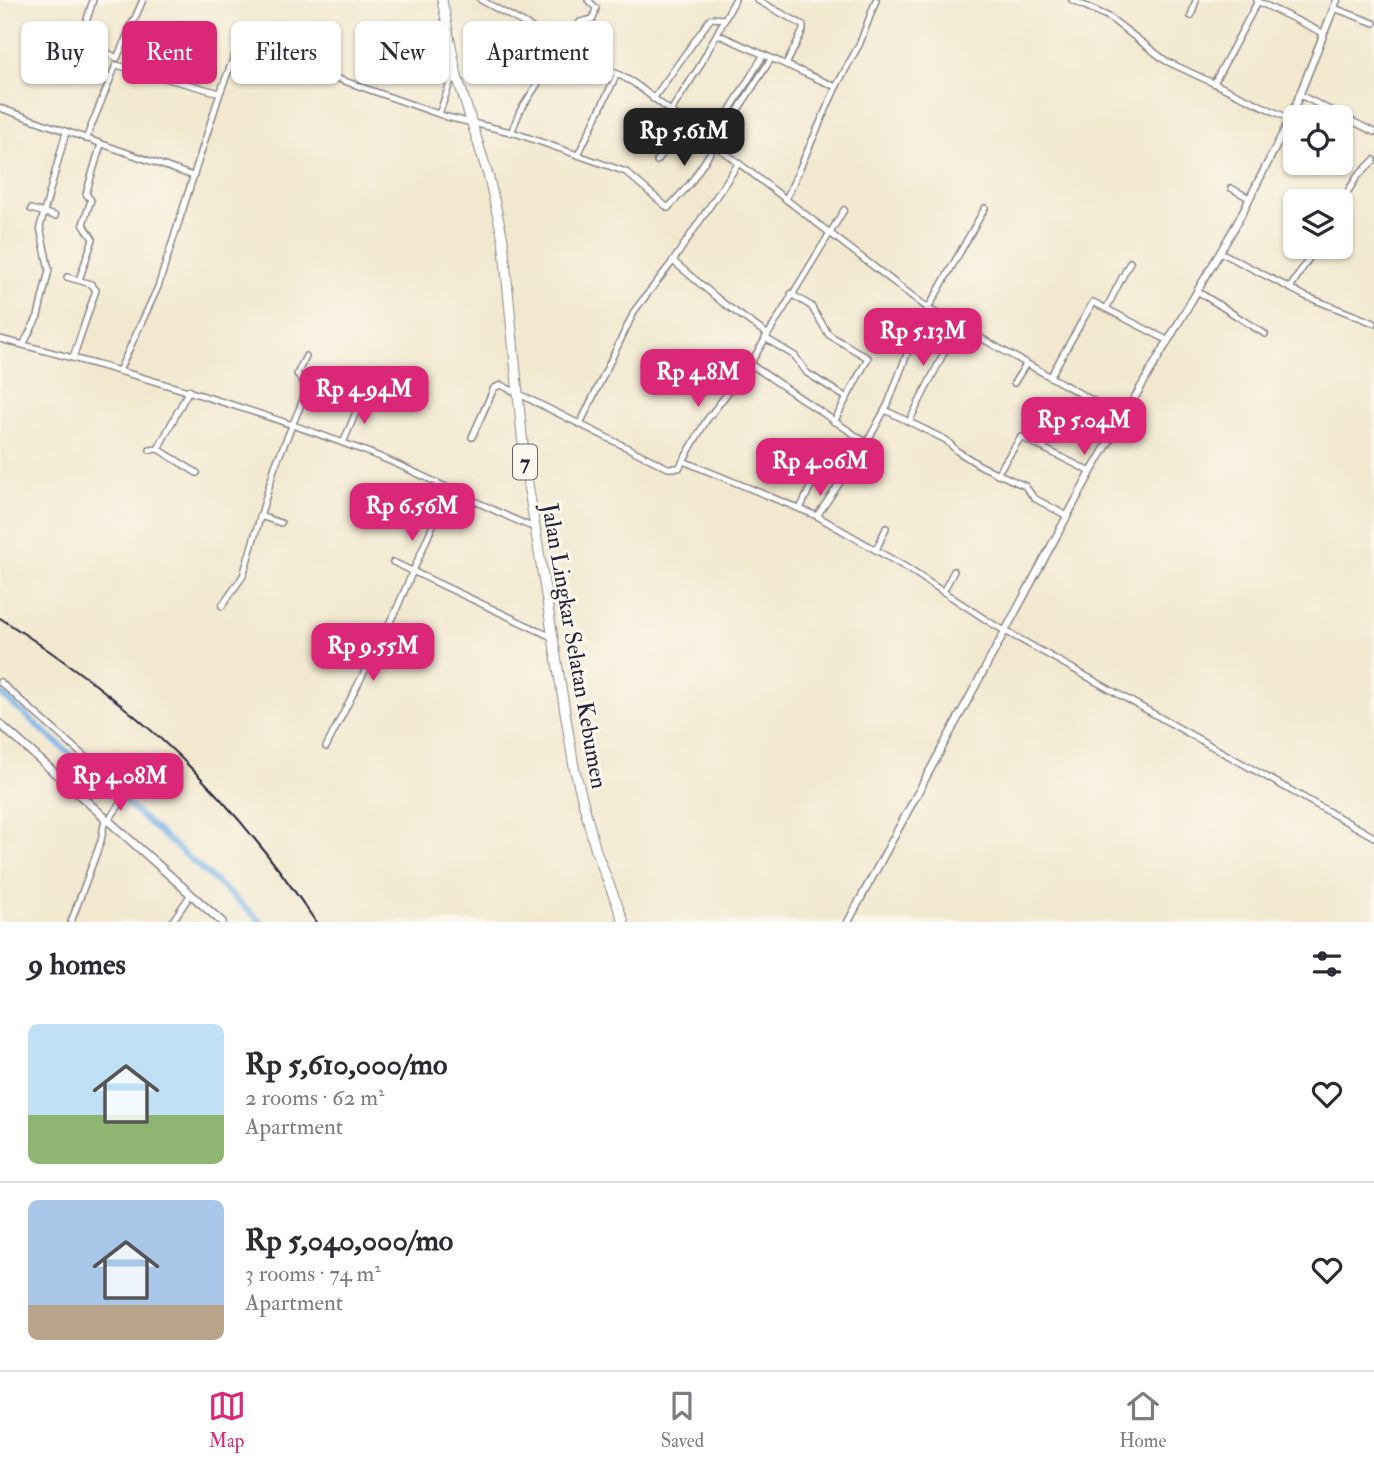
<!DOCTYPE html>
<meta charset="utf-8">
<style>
body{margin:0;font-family:"IM FELL Double Pica",serif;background:#f2f2f3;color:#2b2b33;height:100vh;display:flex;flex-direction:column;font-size:26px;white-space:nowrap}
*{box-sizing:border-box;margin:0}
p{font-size:23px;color:#7c7c81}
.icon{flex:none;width:38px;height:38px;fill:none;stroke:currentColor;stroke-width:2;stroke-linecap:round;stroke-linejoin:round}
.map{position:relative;height:922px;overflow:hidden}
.side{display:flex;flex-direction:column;background:#fff;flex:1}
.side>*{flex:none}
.guide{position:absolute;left:21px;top:21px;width:700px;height:63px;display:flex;gap:14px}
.tools{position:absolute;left:1283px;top:105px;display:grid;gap:14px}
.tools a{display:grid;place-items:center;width:70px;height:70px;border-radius:10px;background:#fff;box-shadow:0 2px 5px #0004;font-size:35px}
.price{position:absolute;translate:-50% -60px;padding:0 16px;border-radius:14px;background:#db2777;color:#fff;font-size:23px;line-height:46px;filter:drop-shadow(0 2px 4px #0008)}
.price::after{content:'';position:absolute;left:50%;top:42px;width:21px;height:16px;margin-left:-10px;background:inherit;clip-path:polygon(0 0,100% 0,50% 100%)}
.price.active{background:#222;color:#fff}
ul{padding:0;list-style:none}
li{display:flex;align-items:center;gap:21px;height:175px;padding:0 28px}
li+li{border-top:2px solid #e1e1e2}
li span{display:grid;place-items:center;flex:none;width:196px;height:140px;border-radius:10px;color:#555}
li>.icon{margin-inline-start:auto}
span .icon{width:84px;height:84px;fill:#fffc;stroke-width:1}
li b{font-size:30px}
h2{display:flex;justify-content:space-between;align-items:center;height:84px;padding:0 28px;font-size:30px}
.pill{padding:0 24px;border-radius:10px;background:#fff;box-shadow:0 2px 5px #0004;font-size:24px;line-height:63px}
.pill.active{background:#db2777;color:#fff}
.tabs{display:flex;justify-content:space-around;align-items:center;height:98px;border-top:2px solid #e1e1e2;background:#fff;font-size:19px;color:#7c7c81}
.tabs a{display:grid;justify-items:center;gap:4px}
.tabs .active{color:#db2777}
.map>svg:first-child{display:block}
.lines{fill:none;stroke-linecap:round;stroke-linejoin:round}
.canal{stroke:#77b2e8;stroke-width:6}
.minor-casing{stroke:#8a8585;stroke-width:8}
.tertiary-casing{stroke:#8a8585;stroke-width:9}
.secondary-casing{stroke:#8a8585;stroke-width:10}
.trunk-casing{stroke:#8a8585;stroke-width:11}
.minor{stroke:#fff;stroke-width:5}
.tertiary{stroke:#fff;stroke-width:6}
.secondary{stroke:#fff;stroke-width:7}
.trunk{stroke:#fff;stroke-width:9}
.rail{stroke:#22223b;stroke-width:2}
.labels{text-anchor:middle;stroke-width:6;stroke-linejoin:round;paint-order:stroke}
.shield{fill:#fbf7ec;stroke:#636270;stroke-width:2}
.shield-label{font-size:21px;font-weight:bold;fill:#22223b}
.street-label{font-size:23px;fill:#22223b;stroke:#fbf7ec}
</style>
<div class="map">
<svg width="1374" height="922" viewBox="0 0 1374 922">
<rect width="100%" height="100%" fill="#fbf7ec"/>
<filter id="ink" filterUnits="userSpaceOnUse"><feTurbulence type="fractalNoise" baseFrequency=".0143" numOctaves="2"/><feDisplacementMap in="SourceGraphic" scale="14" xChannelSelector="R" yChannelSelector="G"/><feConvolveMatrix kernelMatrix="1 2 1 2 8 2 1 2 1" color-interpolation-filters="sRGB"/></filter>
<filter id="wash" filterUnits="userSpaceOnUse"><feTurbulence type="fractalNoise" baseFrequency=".00686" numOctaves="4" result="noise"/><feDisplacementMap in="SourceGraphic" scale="28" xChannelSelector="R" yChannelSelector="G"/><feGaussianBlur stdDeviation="1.57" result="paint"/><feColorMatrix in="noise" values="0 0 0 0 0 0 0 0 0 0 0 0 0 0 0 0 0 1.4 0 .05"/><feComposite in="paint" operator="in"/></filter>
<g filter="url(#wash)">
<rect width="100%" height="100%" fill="#f2e8cf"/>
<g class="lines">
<!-- canal -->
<polyline class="canal" points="0,693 262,922"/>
</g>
</g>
<g filter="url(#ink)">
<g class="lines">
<!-- minor casing -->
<g class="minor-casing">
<g id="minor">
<polyline points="93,0 84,29 102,50 117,58 143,0"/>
<polyline points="481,0 634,83 929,309 1122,417"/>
<polyline points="757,0 803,25 803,30 786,65"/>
<polyline points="1072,0 1109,17 1166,61 1290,119"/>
<polyline points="1257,1 1323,33"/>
<polyline points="1334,8 1374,23"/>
<polyline points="1191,16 1196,0"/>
<polyline points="130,25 142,30"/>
<polyline points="717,34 836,87"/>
<polyline points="569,50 580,22 593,19 596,8 588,0"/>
<polyline points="1214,83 1258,1"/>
<polyline points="220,93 235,54 314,82 333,77 447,117 515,133 626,172 668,208 690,184 771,59"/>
<polyline points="1300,95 1374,132"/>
<polyline points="653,99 711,18 725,19"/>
<polyline points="0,108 193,176"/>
<polyline points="670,112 698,69 735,0"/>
<polyline points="439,114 454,72"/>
<polyline points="511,133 520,111 562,46"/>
<polyline points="699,135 710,122"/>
<polyline points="86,139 116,65 220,93 158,287 119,371"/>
<polyline points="710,142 763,56"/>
<polyline points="578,155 617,74"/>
<polyline points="657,161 685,125"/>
<polyline points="1231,188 1249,198"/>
<polyline points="787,197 836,87 860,43 876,0"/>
<polyline points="1340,204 1357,177 1374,160"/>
<polyline points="31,209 55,216"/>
<polyline points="1220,252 1305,296 1374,323"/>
<polyline points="673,261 738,164"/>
<polyline points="67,277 91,284 96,290 73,358"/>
<polyline points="79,280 93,239 83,224 91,200 86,194 101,144"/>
<polyline points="1290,288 1316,247"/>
<polyline points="1197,291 1265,334"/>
<polyline points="791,294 811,306 829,335 868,358 834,422"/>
<polyline points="1107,307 1130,262"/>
<polyline points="765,338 795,356 807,373 847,398"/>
<path d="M 0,339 C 126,371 249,407 370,453 C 427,475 479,506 535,528"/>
<polyline points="23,345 38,316 49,270 40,227 66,132"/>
<polyline points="750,364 867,443"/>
<polyline points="1050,377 1093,302 1167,340"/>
<polyline points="1014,383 1026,364"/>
<polyline points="885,410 946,440 957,451 981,466 1025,486 1034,498 1067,516"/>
<polyline points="581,422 635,310 673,261 723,303 767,334"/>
<polyline points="909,422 958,325"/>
<polyline points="472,437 494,388 501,385 668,468 679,468 706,421 750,364 844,210"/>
<polyline points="343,443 362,398"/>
<polyline points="158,449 197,473"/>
<polyline points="150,450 158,449 189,390"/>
<polyline points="683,461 817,516 907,568 991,623 1374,837"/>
<polyline points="997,474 1021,437 1091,472"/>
<polyline points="800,509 816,475"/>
<polyline points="260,516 281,523"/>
<polyline points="817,516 865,446 888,404 916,330 985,208"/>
<polyline points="876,550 886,528"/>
<polyline points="393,562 554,638"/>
<polyline points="943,592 954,571"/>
<polyline points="222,606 243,576 275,466 308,388 297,374 306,356"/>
<polyline points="0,682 127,794 108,821"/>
<polyline points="326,747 397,608 449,488"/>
<polyline points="71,922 101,841 105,819"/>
<polyline points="172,922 191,894"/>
</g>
</g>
<!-- tertiary casing -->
<g class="tertiary-casing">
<polyline id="tertiary" points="848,922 1091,472 1236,225 1290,119 1337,0"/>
</g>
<!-- secondary casing -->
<g class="secondary-casing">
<polyline id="secondary" points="0,724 222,922"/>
</g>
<!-- trunk casing -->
<g class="trunk-casing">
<polyline id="trunk" points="442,0 457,76 489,178 503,239 525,466 574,767 596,851 624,922"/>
</g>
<!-- minor -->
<use href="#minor" class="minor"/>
<!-- tertiary -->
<use href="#tertiary" class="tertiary"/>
<!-- secondary -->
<use href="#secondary" class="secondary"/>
<!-- trunk -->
<use href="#trunk" class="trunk"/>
<!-- rail -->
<path class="rail" d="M 0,618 C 137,706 225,787 316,922"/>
</g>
</g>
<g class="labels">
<!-- shield labels -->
<rect class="shield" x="513" y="444.5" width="24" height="35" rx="5"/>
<g class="shield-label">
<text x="525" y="469">7</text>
</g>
<!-- street labels -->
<g class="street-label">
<text transform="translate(575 646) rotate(80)" y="8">Jalan Lingkar Selatan Kebumen</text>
</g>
</g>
</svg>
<div class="tools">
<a><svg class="icon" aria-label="locate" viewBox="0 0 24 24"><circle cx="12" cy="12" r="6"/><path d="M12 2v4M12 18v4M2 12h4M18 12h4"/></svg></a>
<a><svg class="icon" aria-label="layers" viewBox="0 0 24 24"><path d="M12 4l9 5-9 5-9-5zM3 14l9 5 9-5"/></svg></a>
</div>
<b class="price active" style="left:684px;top:168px">Rp 5.61M</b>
<b class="price" style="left:923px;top:368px">Rp 5.13M</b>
<b class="price" style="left:698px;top:409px">Rp 4.8M</b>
<b class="price" style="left:364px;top:426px">Rp 4.94M</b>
<b class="price" style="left:1084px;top:457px">Rp 5.04M</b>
<b class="price" style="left:820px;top:498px">Rp 4.06M</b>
<b class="price" style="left:412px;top:543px">Rp 6.56M</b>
<b class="price" style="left:373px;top:683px">Rp 9.55M</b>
<b class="price" style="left:120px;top:813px">Rp 4.08M</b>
<div class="guide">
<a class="pill">Buy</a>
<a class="pill active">Rent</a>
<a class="pill">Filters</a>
<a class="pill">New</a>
<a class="pill">Apartment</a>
</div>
</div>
<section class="side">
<h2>9 homes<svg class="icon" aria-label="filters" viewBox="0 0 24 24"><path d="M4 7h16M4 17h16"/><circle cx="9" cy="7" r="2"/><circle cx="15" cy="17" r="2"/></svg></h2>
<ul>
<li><span style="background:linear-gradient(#bfe0f5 65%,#8fb573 0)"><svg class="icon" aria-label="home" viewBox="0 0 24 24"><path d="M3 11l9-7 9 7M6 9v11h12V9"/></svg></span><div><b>Rp 5,610,000/mo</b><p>2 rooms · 62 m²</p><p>Apartment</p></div><svg class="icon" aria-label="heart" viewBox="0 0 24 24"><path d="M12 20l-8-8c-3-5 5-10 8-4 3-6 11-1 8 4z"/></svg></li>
<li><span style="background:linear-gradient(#a9c7e8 75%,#b9a48a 0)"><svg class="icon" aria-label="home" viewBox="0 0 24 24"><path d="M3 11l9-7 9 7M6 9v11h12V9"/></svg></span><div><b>Rp 5,040,000/mo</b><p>3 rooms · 74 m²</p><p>Apartment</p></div><svg class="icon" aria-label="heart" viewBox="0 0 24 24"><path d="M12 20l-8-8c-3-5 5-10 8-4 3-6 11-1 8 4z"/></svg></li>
</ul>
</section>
<nav class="tabs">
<a class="active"><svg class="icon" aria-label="map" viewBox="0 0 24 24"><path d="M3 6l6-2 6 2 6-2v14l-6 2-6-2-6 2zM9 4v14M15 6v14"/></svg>Map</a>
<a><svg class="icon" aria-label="saved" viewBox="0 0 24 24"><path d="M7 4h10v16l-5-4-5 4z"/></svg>Saved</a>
<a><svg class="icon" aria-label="home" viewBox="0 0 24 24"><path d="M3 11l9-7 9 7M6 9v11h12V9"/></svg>Home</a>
</nav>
